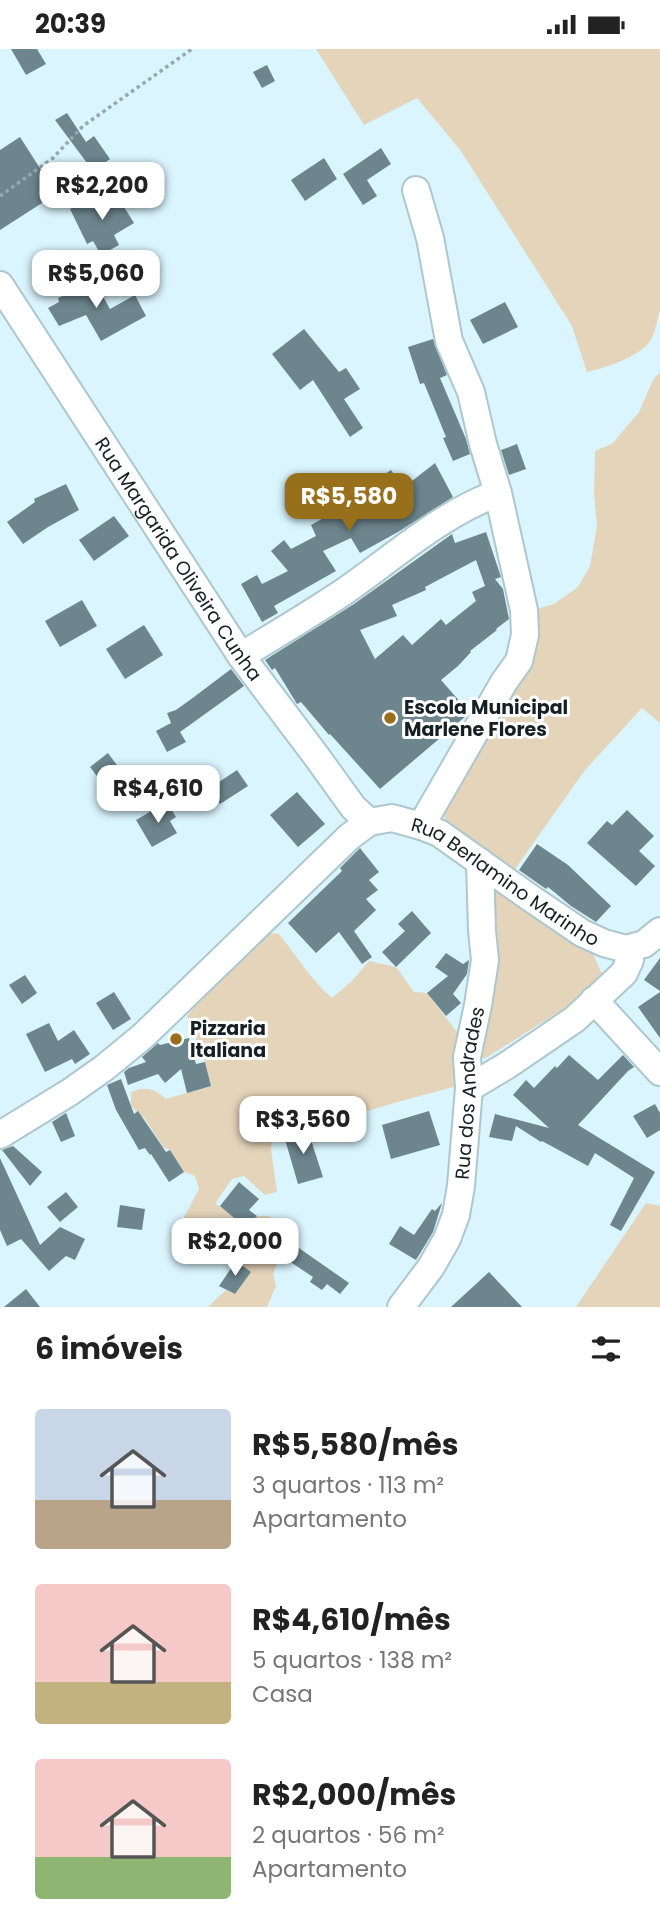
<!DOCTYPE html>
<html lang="pt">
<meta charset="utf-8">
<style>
body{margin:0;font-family:Poppins,sans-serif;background:#f2f2f2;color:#222;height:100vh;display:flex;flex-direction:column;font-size:26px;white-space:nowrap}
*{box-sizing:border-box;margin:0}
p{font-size:23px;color:#767676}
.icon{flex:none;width:38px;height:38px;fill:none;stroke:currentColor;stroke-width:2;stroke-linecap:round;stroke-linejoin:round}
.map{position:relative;height:1258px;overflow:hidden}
.panel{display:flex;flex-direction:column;background:#fff;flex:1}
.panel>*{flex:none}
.price{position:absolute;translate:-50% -60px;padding:0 16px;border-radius:14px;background:#fff;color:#222;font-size:23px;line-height:46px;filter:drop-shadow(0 2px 4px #0008)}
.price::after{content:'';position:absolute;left:50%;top:42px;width:21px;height:16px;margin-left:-10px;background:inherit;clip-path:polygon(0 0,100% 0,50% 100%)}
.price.on{background:#98701b;color:#fff}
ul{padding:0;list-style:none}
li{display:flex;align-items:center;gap:21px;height:175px;padding:0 35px}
li span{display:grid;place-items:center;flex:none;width:196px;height:140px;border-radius:7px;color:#555}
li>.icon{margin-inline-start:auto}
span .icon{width:84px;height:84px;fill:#fffc;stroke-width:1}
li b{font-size:30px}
h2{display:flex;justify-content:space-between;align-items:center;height:84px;padding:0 35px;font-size:30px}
.status{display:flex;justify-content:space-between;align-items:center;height:49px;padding:0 35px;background:#fff;direction:ltr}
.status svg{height:19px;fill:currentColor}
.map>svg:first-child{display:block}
.green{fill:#e3d4ba}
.building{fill:#6d868e;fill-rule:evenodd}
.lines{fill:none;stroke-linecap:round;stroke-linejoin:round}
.minor-casing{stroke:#adc7cf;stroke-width:30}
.path{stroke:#94a8af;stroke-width:3.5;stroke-dasharray:3.5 3.5;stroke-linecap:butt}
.minor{stroke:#fff;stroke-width:26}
.poi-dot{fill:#98701b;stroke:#fff;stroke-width:2.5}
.labels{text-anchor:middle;stroke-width:6;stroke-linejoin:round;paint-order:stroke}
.street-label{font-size:19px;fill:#162023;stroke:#fff}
.poi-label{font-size:19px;font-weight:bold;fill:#162023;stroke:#fff;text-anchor:start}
</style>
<div class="status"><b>20:39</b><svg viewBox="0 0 49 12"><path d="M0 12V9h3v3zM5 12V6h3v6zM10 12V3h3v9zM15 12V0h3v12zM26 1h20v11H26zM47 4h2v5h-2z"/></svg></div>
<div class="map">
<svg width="660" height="1258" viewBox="0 0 660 1258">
<rect width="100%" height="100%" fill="#daf5fe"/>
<!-- green -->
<g class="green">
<path d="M 316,0 L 660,0 L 660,261 C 657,270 656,281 652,289 C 641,308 607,318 587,323 L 572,277 L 461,102 L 417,49 L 364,76 Z"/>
<polygon points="660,324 660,674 642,659 585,721 513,823 459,787 444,768 486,683 536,560 554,555 578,538 590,517 597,477 594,445 595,402 612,395 639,363 654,329"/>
<polygon points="492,836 593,905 602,925 597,939 484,1010 480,1005"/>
<path d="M 268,884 L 279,885 C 297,907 311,931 332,949 L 352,932 L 369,912 L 396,918 L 414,943 L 427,944 L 464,992 L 457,1037 L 401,1052 L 284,1087 L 272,1087 L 271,1100 L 277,1143 L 265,1146 L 244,1127 L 232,1130 L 215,1155 L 220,1157 L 246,1179 L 257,1167 L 268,1167 L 287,1177 L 290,1191 L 281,1205 L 273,1225 L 276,1237 L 267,1258 L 208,1258 L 226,1241 L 235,1245 L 251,1223 L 236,1212 L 232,1198 L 222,1191 L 202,1189 L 178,1191 L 182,1172 L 199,1140 L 195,1127 L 184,1123 L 170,1101 L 163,1098 L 145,1070 L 131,1057 L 131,1043 C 146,1037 154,1039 166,1050 L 211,1037 L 205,1013 L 187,967 L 212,935 Z"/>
<polygon points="646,1154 660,1157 660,1258 576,1258"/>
</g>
<!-- building -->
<g class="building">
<polygon points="11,0 37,0 46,15 26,26"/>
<polygon points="267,16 275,32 262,39 253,23"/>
<polygon points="67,64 86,93 94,87 110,110 93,122 55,71"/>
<polygon points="20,88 43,124 56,118 67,138 0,181 0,101"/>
<polygon points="381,99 391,115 367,131 377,147 363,156 343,125"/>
<polygon points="324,109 337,130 305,152 291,131"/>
<polygon points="116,145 134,174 114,186 119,196 101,206 93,192 87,195 70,160 92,149 96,157"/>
<polygon points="92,228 110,260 135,246 146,267 101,292 86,266 59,277 48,259 59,253 58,249 72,243 70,241"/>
<polygon points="505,253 518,278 483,295 470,271"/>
<polygon points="304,280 339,323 346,319 360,340 344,350 363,379 350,388 313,331 300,341 272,305"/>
<polygon points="433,290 447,326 440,329 466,390 470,405 453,412 443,389 446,388 424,334 420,335 408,298"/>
<polygon points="517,395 526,420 509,426 501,401"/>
<polygon points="435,414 453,448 398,483 360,504 351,489 323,502 336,522 274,557 278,564 262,573 241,535 257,526 262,535 288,522 271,502 284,491 291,500 316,487 311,476 331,465 328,461 348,447 376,433 375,432 391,421 403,439"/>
<polygon points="66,435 79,461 48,478 23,495 7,473 35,453 34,450"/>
<polygon points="114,467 129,487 94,512 79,491"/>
<path d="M 486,483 L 501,528 L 495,530 L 503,540 L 509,570 L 496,580 L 497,581 L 470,602 L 471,603 L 458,617 L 441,631 L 469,663 L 466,667 L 380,740 L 330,685 L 329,686 L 301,653 L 297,655 L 275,619 L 272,621 L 265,611 L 354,555 L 452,485 L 455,494 ZM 476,511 L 485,537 L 472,543 L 476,552 L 446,576 L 441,570 L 412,596 L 403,586 L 375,610 L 360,581 L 397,567 L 392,556 L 426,541 L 425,538 Z"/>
<polygon points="82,551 97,577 60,598 45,572"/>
<polygon points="144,576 163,606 125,630 106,600"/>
<polygon points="231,620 244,637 180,683 186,693 167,703 156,682 171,674 167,664 176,661 194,648"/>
<polygon points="108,704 127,730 109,743 90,718"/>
<polygon points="237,721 248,737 220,755 210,739"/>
<polygon points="297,743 325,775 298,798 270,766"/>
<polygon points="167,753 176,768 170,772 177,784 152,798 136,771"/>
<polygon points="627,761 654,787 639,802 655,817 636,837 587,794 607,772 612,776"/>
<polygon points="537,795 568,816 611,857 596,873 571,857 548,838 546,840 519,821"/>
<polygon points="360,799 379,823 369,831 378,841 366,850 376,861 354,882 372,908 362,915 339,883 316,904 288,874 342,822 340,819"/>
<polygon points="412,862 431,884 396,918 382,903 405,882 398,875"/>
<polygon points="446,904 463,915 469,911 467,925 453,945 461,954 446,967 427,944 448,927 435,918"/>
<polygon points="660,909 660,942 644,931"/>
<polygon points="25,926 37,944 22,955 9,936"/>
<polygon points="114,943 131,970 113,981 96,954"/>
<polygon points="660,943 660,989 638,958"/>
<polygon points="49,974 58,992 74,981 90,1005 75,1015 72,1010 45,1023 26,985"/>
<polygon points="189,989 196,1015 205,1013 211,1037 187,1044 181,1020 165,1034 158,1025 128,1036 124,1023 129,1019 146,1013 142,1008 158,994 160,996"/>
<polygon points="569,1006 598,1031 623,1006 634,1018 628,1022 578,1076 655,1123 621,1182 610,1176 634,1129 595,1104 588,1117 542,1092 541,1093 516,1077 512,1092 489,1088 495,1065 549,1079 513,1046 526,1031 534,1039 555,1017 557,1019"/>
<polygon points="121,1030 134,1065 138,1062 166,1103 170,1101 184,1123 169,1133 151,1105 150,1106 145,1099 139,1101 116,1061 107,1036"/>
<polygon points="655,1055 660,1064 660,1081 647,1089 633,1067"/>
<polygon points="429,1062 440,1096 391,1110 382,1076"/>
<polygon points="66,1064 75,1087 61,1093 52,1073"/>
<polygon points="307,1079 323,1128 298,1135 284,1087"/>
<polygon points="13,1097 42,1123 30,1137 2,1101"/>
<polygon points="0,1109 40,1196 60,1178 85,1190 75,1211 66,1207 49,1222 21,1190 7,1197 0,1181"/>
<polygon points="239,1133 259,1150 249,1161 257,1167 246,1179 220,1157"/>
<polygon points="66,1143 78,1158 60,1173 47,1158"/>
<polygon points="442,1154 433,1183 416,1211 389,1195 400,1177 414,1186 432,1160 435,1162"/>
<polygon points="120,1156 145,1160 142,1181 117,1178"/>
<polygon points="296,1197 349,1234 340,1245 327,1235 322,1241 310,1233 313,1228 286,1210"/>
<polygon points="236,1212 251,1223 235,1245 219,1237"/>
<polygon points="489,1223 522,1258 451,1258"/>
<polygon points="26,1240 40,1258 4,1258"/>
</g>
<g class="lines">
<!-- minor casing -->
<g class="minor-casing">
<g id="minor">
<polyline points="416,141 430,189 449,292 471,343 483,395 498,444"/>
<path id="s1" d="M 0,236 L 241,607 L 317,708 L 353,758 L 369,773"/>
<path d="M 241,607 C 275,586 311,565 345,542 C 394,508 441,465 498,444 L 524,561 L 525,586 L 519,612 L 504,633 L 421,777"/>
<polyline points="594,951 660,1023"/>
<polyline points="469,1039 506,1017 575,970 624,924 630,911 626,900"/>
<path id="s2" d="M 0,1086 L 70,1043 L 104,1019 L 143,987 L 349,788 L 369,773 L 392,769 L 421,777 L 439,784 L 529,848 L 582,884 L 604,894 L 626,900 L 644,895 L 660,882"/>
<path id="s3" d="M 401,1258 L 431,1218 L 447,1190 L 456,1166 L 461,1137 L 469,1039 L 467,1008 L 478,956 L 485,911 L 482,882 L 480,813"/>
</g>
</g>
<!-- path -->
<polyline class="path" points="0,147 53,109 83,77 192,0"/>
<!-- minor -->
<use href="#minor" class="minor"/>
</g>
<!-- markers -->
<g class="poi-dot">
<circle cx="390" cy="669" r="7"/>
<circle cx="176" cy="990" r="7"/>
</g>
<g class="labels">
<!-- street labels -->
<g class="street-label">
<text dy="7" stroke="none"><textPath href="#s1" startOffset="327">Rua Margarida Oliveira Cunha</textPath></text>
<text dy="7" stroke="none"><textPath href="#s2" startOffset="640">Rua Berlamino Marinho</textPath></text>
<text dy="7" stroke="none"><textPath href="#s3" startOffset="231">Rua dos Andrades</textPath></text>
</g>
<!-- poi labels -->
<g class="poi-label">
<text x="404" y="665">Escola Municipal<tspan x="404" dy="22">Marlene Flores</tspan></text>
<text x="190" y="986">Pizzaria<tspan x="190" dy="22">Italiana</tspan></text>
</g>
</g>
</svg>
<b class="price" style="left:102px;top:173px">R$2,200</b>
<b class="price" style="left:96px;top:261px">R$5,060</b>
<b class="price on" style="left:349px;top:484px">R$5,580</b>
<b class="price" style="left:158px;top:776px">R$4,610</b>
<b class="price" style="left:303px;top:1107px">R$3,560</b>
<b class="price" style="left:235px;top:1229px">R$2,000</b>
</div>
<section class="panel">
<h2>6 imóveis<svg class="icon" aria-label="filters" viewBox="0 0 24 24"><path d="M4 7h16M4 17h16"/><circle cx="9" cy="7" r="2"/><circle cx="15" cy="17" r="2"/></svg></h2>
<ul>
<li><span style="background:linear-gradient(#c9d6e8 65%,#b9a48a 0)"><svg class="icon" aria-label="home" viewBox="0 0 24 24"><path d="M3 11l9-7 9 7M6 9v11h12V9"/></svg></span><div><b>R$5,580/mês</b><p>3 quartos · 113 m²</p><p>Apartamento</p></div></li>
<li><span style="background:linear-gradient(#f6c9c9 70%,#c2b280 0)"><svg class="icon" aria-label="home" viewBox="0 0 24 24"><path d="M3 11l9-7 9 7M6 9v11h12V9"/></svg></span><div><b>R$4,610/mês</b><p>5 quartos · 138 m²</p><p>Casa</p></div></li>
<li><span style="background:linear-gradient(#f6c9c9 70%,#8fb573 0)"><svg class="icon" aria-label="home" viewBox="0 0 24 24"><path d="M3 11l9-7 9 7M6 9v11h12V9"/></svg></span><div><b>R$2,000/mês</b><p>2 quartos · 56 m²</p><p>Apartamento</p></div></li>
</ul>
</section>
